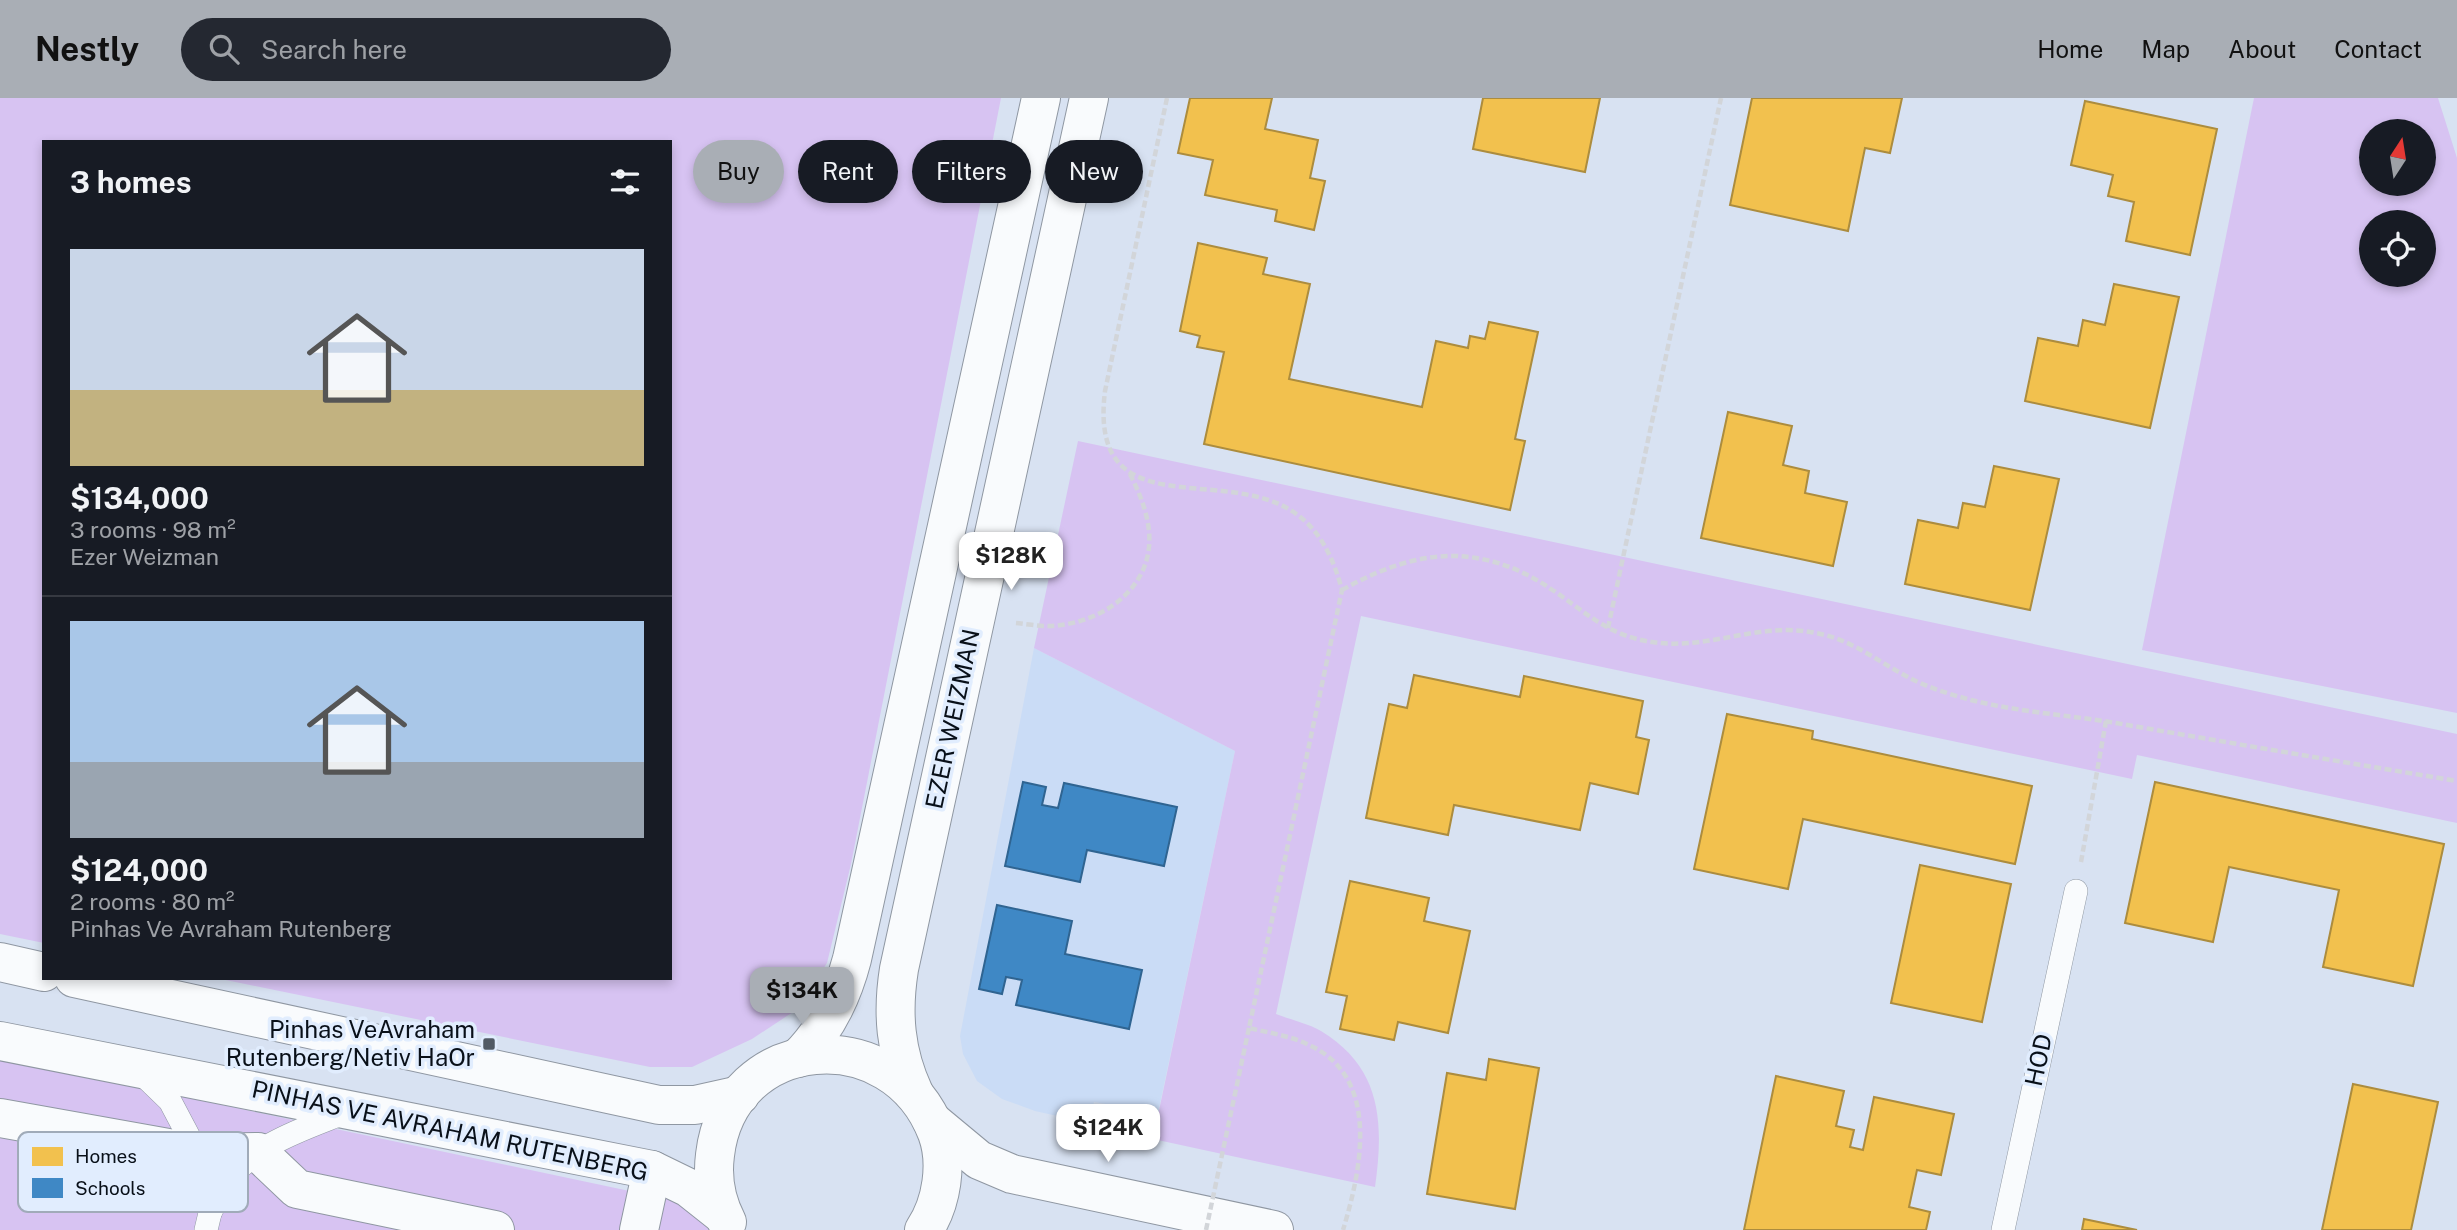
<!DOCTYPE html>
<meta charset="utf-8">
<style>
body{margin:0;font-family:"Public Sans",sans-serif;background:#242831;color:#f1f3f6;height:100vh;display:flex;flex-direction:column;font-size:26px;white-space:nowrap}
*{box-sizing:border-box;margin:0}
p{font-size:23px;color:#9ea1a6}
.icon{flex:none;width:38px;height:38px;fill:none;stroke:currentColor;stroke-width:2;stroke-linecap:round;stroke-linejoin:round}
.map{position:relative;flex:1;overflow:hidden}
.details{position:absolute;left:42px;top:42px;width:630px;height:840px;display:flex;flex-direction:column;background:#171b24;border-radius:0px;box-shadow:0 4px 10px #0003}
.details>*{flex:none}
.banner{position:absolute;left:693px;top:42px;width:665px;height:63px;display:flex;gap:14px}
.needle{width:46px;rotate:12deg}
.controls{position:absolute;left:2359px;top:21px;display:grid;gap:14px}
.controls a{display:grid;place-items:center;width:77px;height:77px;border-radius:50%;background:#171b24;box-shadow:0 4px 10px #0003;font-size:35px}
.price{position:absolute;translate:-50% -60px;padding:0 16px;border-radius:14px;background:#fff;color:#222;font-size:23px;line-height:46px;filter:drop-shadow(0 2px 4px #0008)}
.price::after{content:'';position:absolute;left:50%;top:42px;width:21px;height:16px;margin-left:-10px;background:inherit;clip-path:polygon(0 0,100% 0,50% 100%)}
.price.on{background:#a9aeb5;color:#111}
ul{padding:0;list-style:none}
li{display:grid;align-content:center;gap:14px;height:371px;padding:0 28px}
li+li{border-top:2px solid #363941}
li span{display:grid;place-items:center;height:217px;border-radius:0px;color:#555}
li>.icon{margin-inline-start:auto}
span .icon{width:126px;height:126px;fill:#fffc;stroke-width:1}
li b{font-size:30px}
h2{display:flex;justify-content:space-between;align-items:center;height:84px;padding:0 28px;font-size:30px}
.chip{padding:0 24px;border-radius:32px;background:#171b24;box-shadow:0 4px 10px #0003;font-size:24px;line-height:63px}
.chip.on{background:#a9aeb5;color:#111}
header{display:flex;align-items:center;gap:42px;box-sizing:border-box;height:98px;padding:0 35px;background:#a9aeb5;color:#111}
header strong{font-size:33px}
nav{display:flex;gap:38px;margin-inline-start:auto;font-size:24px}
.search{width:490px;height:63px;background:#242831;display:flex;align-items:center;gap:18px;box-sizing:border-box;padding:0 24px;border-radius:38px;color:#9ea1a6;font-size:26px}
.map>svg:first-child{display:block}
.built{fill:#cadcf6}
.green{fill:#d7c3f2;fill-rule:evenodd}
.homes{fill:#f2c14e;stroke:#ac8c3e;stroke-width:2}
.schools{fill:#3f88c5;stroke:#2f6491;stroke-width:2}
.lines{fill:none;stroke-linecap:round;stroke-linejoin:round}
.lane-casing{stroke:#8f97a2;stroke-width:24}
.street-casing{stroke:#8f97a2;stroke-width:40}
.secondary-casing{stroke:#8f97a2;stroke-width:40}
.path{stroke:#d2d5d9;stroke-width:4.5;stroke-dasharray:7 3.5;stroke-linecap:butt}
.lane{stroke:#f9fbfd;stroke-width:23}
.street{stroke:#f9fbfd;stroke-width:38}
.secondary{stroke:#f9fbfd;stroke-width:38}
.path-bridge{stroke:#d2d5d9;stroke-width:4.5;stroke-dasharray:7 3.5;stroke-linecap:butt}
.poi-dot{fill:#515a65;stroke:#e1edfe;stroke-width:2.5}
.labels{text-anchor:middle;stroke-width:7;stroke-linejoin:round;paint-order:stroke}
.street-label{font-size:24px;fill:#091019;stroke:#e1edfe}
.poi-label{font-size:24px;fill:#091019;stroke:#e1edfe;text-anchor:end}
.key{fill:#e1edfe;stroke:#a0abb9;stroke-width:2}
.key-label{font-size:19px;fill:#091019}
</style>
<header>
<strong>Nestly</strong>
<div class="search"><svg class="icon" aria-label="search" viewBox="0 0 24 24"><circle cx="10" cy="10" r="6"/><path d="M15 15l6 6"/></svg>Search here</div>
<nav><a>Home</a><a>Map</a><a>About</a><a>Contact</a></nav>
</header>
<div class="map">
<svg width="2457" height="1132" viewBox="0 0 2457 1132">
<rect width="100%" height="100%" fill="#d8e2f2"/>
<!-- built -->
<polygon class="built" points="1034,550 1235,653 1158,1015 1094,1004 1089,1025 1035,1013 1002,1001 977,983 963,956 960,938"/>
<!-- green -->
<g class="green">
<polygon points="0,0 1001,0 851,766 827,865 796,912 752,941 692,969 650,969 216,880 670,880 670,44 44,44 44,845 0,836"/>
<path d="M 2254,0 L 2438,0 L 2457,60 L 2457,615 L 2142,552 ZM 2424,33 L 2424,86 L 2371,86 L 2371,33 ZM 2424,124 L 2424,177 L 2371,177 L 2371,124 Z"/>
<path d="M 1078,343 L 2457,636 L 2457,725 L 2137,657 L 2132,681 L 1361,518 L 1276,916 C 1291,922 1307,925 1321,933 C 1382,970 1384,1025 1375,1089 L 1153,1041 L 1235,653 L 1034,550 Z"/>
<polygon points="0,960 672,1102 714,1132 0,1132"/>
</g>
<!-- homes -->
<g class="homes">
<polygon points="1190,0 1272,0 1265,31 1318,42 1310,80 1325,83 1314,132 1275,123 1277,112 1205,97 1213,62 1178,55"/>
<polygon points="1483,0 1600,0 1585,74 1473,51"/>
<polygon points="1752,0 1902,0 1890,55 1865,50 1848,133 1730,107"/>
<polygon points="2085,3 2217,31 2190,157 2126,143 2134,104 2108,98 2113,77 2071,67"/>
<polygon points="1198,145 1267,160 1263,176 1310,186 1289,281 1422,309 1436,243 1468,250 1470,238 1485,241 1489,224 1538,234 1515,341 1525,343 1510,412 1204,346 1224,254 1197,249 1200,238 1180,233"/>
<polygon points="2114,186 2179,199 2150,330 2025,303 2038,240 2078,248 2083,222 2105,227"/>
<polygon points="1728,314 1792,328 1783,367 1809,373 1805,395 1847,404 1833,468 1701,440"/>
<polygon points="1994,368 2059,381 2030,512 1905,486 1918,422 1958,430 1963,405 1985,409"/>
<polygon points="1414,577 1520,599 1524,578 1643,603 1636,639 1649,642 1638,696 1590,685 1580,732 1454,707 1448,737 1366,720 1389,606 1407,610"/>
<polygon points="1727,616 1813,633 1812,641 2032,688 2015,766 1803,721 1788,791 1694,771"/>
<polygon points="2155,684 2444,746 2413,888 2323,869 2339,792 2229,769 2213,844 2125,825"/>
<polygon points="1920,767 2011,786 1982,924 1891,905"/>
<polygon points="1350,783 1429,800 1424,823 1470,833 1448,935 1398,924 1394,942 1340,931 1347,898 1326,894"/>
<polygon points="1489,961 1539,970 1515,1111 1427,1096 1447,975 1486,982"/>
<polygon points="1776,978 1844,993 1836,1028 1854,1032 1850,1049 1863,1052 1874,999 1954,1016 1941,1077 1917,1072 1909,1109 1930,1114 1926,1132 1744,1132"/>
<polygon points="2353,986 2438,1004 2411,1132 2322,1132"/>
<polygon points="2084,1121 2137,1132 2082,1132"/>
</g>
<!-- schools -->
<g class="schools">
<polygon points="1023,684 1046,689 1042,707 1058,710 1064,685 1177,709 1164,768 1087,752 1080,784 1005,768"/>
<polygon points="997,807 1072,823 1065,856 1142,872 1129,931 1016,907 1022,882 1006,879 1002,896 979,891"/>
</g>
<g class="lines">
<!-- lane casing -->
<g class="lane-casing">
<g id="lane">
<polyline points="138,972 170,1003 189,1039 209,1084 210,1115 206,1132"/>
<path d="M 210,1115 C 215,1105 220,1095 226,1086 C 253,1046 304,1031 346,1014"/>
<polyline points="2003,1132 2076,793"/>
</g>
</g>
<!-- street casing -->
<g class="street-casing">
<g id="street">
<path d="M 798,960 C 826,932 842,900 852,861 L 1041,0"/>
<path d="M 914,995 C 895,954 892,915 899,871 L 1089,0"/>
<polyline points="0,1020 196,1055 258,1054 297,1091 495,1132"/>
<polyline points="639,1132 652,1072"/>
</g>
</g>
<!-- secondary casing -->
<g class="secondary-casing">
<g id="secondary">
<polyline points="0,864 44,874"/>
<polyline points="74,880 659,1007 695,1007 740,997"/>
<polyline points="0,943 652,1072 689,1090 723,1117"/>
<polyline points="932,1023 979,1062 1012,1076 1274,1132"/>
<path d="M 727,1124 C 716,1103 712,1080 715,1057 C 729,935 893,920 937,1035 C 948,1065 942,1105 924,1132"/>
</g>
</g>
<!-- path -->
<g class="path">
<path d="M 1167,0 L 1105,293 C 1088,431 1223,365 1295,415 C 1321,433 1334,462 1342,492 L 1249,930 C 1270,935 1292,938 1311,948 C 1381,981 1361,1073 1343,1132"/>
<path d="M 1342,492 C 1383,469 1429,452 1476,460 C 1503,464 1529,476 1551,491 C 1580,510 1602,532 1637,541 C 1703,558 1752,522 1816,535 C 1850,541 1876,562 1906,578 C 1926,589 1949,596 1971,602 C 2019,614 2068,617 2116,625 C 2230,645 2343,664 2457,683"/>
<path d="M 1016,525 C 1026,526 1038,528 1048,528 C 1103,527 1159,487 1148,426 C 1145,408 1138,392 1130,376"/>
<polyline points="1608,530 1721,0"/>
<polyline points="2081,764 2106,623"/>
</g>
<!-- lane -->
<use href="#lane" class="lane"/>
<!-- street -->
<use href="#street" class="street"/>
<!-- secondary -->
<use href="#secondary" class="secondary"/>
<!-- path-bridge -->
<polyline class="path-bridge" points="1206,1132 1249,930"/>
</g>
<!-- markers -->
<rect class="poi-dot" x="482" y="939" width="14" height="14" rx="3.5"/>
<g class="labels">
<!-- street labels -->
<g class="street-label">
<text transform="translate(953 621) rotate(-78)" y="8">EZER WEIZMAN</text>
<text transform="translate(2039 962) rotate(-78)" y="8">HOD</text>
<text transform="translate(450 1033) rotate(12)" y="8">PINHAS VE AVRAHAM RUTENBERG</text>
</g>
<!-- poi labels -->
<g class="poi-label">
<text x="475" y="940">Pinhas VeAvraham<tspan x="475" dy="28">Rutenberg/Netiv HaOr</tspan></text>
</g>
</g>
<!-- legend -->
<rect x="18" y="1034" width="230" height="80" rx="10" class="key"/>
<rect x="32" y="1049" width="31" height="19" fill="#f2c14e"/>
<rect x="32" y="1080" width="31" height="20" fill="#3f88c5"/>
<g class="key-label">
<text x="75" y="1065">Homes</text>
<text x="75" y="1097">Schools</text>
</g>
</svg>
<div class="controls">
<a><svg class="needle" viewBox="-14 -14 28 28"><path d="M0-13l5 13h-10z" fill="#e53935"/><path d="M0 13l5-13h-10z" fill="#9ea1a6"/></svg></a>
<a><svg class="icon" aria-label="locate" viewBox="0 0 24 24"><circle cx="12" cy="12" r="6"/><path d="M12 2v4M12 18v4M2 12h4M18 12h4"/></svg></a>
</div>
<b class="price" style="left:1011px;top:494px">$128K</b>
<b class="price on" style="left:802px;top:929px">$134K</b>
<b class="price" style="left:1108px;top:1066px">$124K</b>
<div class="banner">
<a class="chip on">Buy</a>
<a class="chip">Rent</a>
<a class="chip">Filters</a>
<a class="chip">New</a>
</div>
<section class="details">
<h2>3 homes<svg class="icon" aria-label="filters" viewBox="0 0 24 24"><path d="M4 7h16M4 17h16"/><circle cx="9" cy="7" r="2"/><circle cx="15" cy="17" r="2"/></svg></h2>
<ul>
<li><span style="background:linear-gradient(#c9d6e8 65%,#c2b280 0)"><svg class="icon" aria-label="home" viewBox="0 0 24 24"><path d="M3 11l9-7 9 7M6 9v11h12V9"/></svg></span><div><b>$134,000</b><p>3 rooms · 98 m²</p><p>Ezer Weizman</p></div></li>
<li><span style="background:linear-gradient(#a9c7e8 65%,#9aa5b1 0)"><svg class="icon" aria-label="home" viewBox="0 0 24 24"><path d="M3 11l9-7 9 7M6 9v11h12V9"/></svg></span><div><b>$124,000</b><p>2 rooms · 80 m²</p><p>Pinhas Ve Avraham Rutenberg</p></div></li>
</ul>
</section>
</div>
